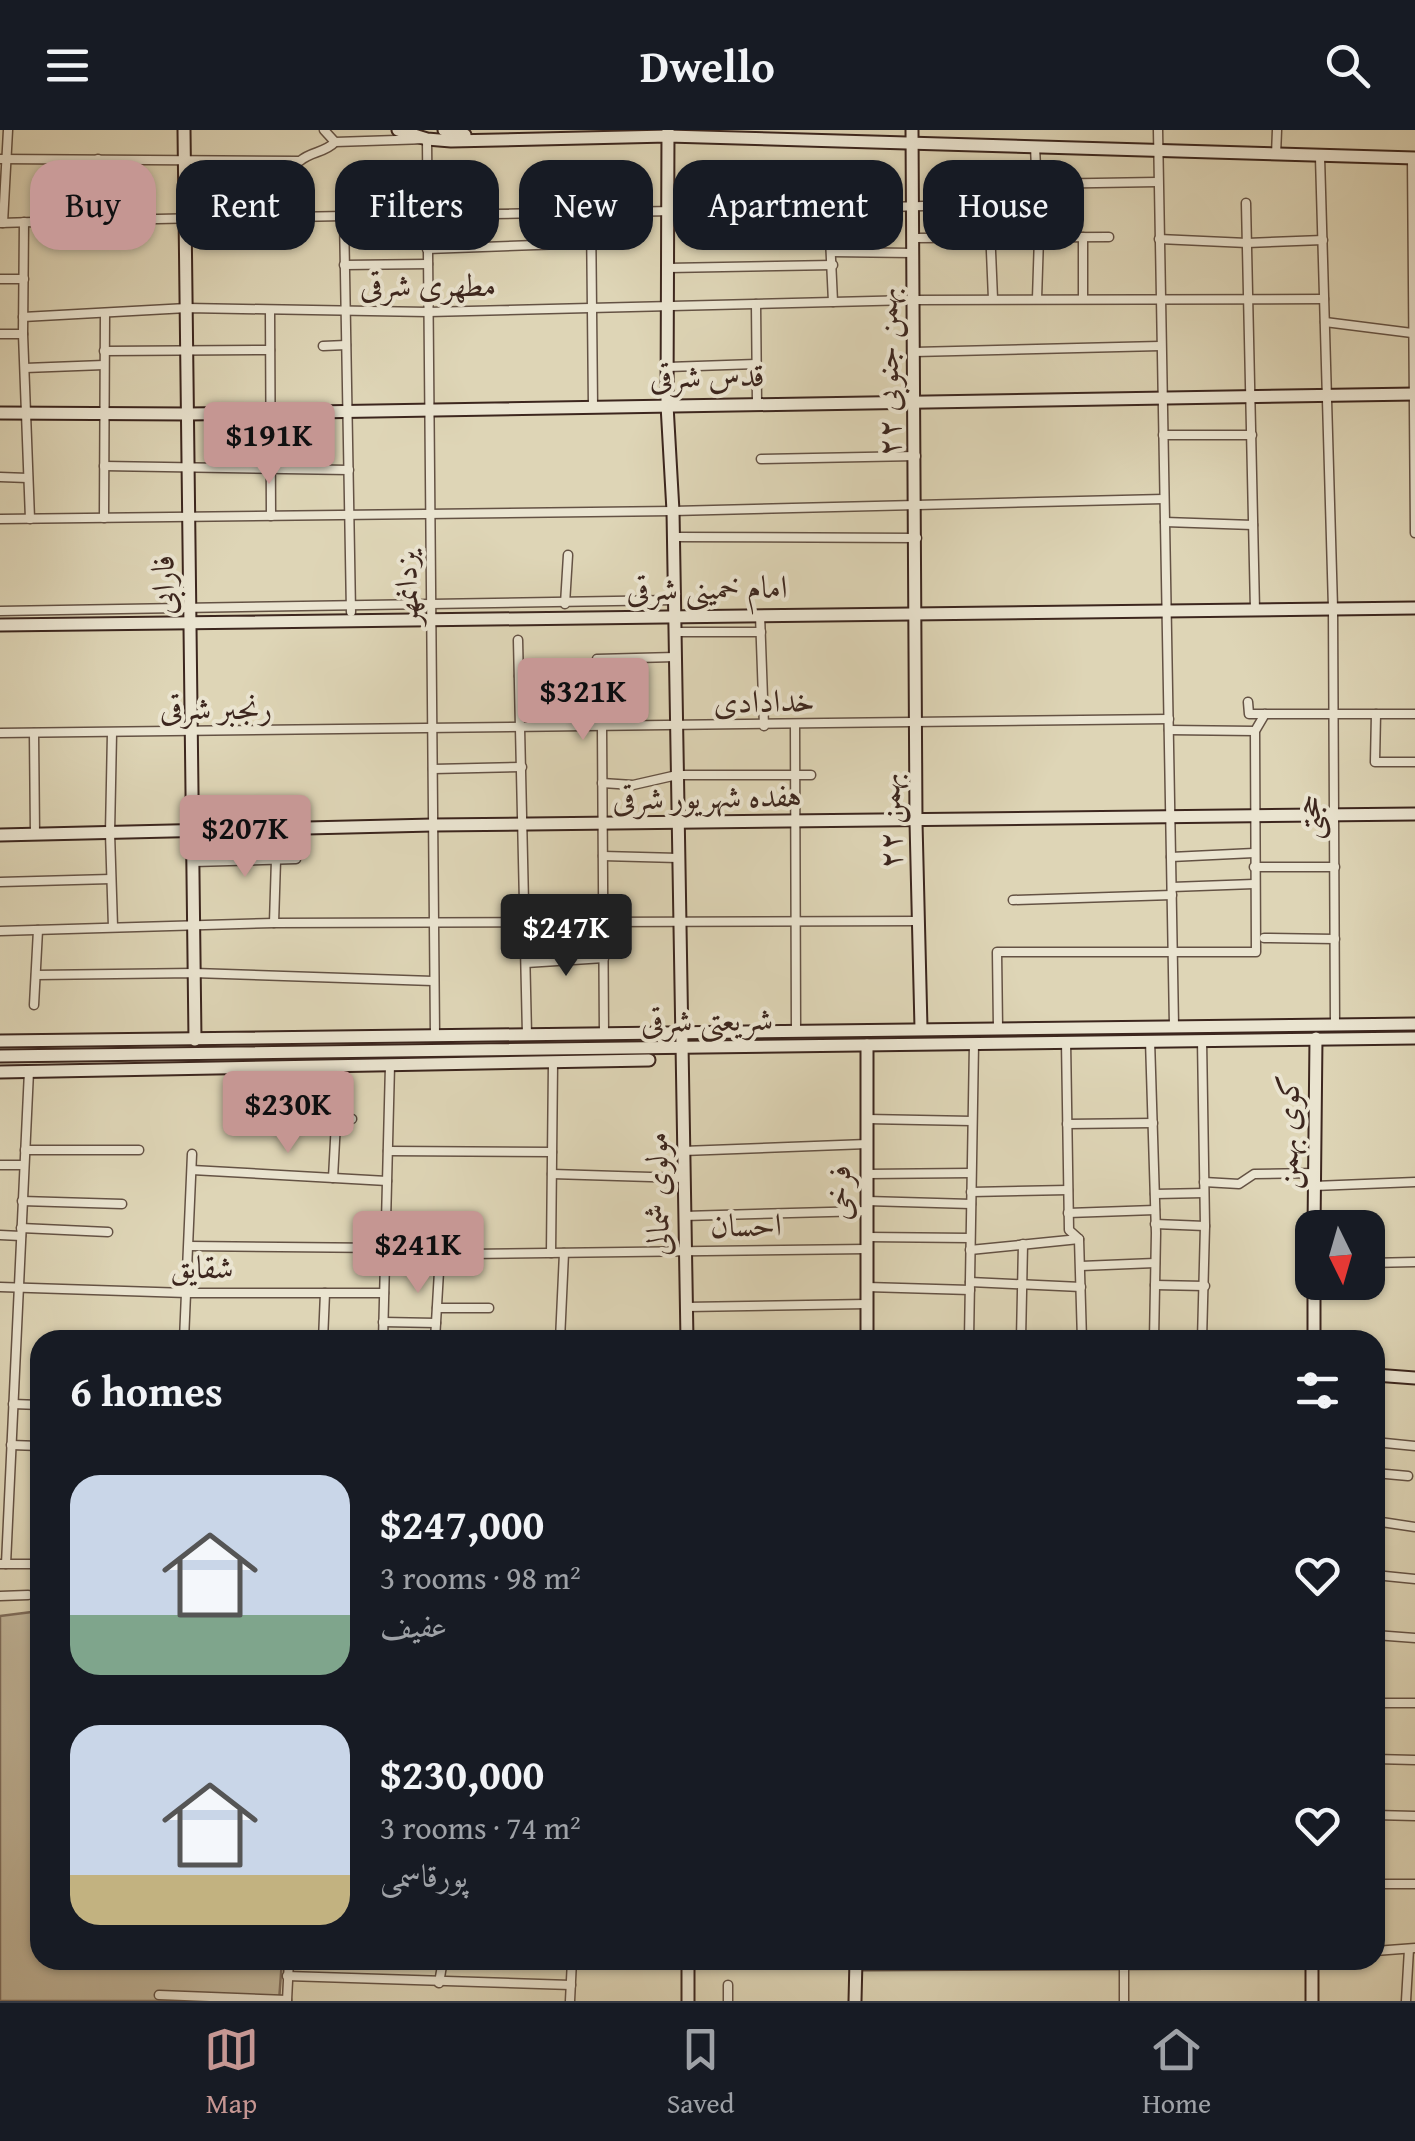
<!DOCTYPE html>
<meta charset="utf-8">
<style>
body{margin:0;font-family:"Gentium Book Plus",Amiri,serif;background:#20242c;color:#f1f3f6;height:100vh;display:flex;flex-direction:column;font-size:38px;white-space:nowrap}
*{box-sizing:border-box;margin:0}
p{font-size:32px;color:#9ea1a6}
.icon{flex:none;width:55px;height:55px;fill:none;stroke:currentColor;stroke-width:2;stroke-linecap:round;stroke-linejoin:round}
.map{position:relative;flex:1;overflow:hidden}
.details{position:absolute;left:30px;top:1200px;width:1355px;height:640px;display:flex;flex-direction:column;background:#171b24;border-radius:30px;box-shadow:0 2px 8px #0004}
.details>*{flex:none}
.banner{position:absolute;left:30px;top:30px;width:1355px;height:90px;display:flex;gap:20px}
.needle{width:65px;rotate:175deg}
.tools{position:absolute;left:1295px;top:1080px;display:grid;gap:20px}
.tools a{display:grid;place-items:center;width:90px;height:90px;border-radius:20px;background:#171b24;box-shadow:0 2px 8px #0004;font-size:50px}
.price{position:absolute;translate:-50% -85px;padding:0 22px;border-radius:10px;background:#c59692;color:#111;font-size:32px;line-height:65px;filter:drop-shadow(0 2px 5px #0008)}
.price::after{content:'';position:absolute;left:50%;top:60px;width:30px;height:22px;margin-left:-15px;background:inherit;clip-path:polygon(0 0,100% 0,50% 100%)}
.price.selected{background:#222;color:#fff}
ul{padding:0;list-style:none}
li{display:flex;align-items:center;gap:30px;height:250px;padding:0 40px}
li span{display:grid;place-items:center;flex:none;width:280px;height:200px;border-radius:30px;color:#555}
li>.icon{margin-inline-start:auto}
span .icon{width:120px;height:120px;fill:#fffc;stroke-width:1}
li b{font-size:42px}
h2{display:flex;justify-content:space-between;align-items:center;height:120px;padding:0 40px;font-size:42px}
.pill{padding:0 35px;border-radius:30px;background:#171b24;box-shadow:0 2px 8px #0004;font-size:35px;line-height:90px}
.pill.selected{background:#c59692;color:#111}
header{display:flex;justify-content:space-between;align-items:center;height:130px;padding:0 40px;background:#171b24;font-size:45px;font-weight:700}
.tabs{display:flex;justify-content:space-around;align-items:center;height:140px;border-top:2px solid #363941;background:#171b24;font-size:28px;color:#9ea1a6}
.tabs a{display:grid;justify-items:center;gap:5px}
.tabs .selected{color:#c59692}
.map>svg:first-child{display:block}
.green{fill:#c2b79c;stroke:#7f6e5d;stroke-width:2.5}
.lines{fill:none;stroke-linecap:round;stroke-linejoin:round}
.street-casing{stroke:#645244;stroke-width:11}
.secondary-casing{stroke:#3c261e;stroke-width:15}
.street{stroke:#eae4d0;stroke-width:8}
.secondary{stroke:#eae4d0;stroke-width:11}
.labels{text-anchor:middle;stroke-width:8;stroke-linejoin:round;paint-order:stroke}
.street-label{font-size:32px;fill:#3c261e;stroke:#eae4d0}
</style>
<header><svg class="icon" aria-label="menu" viewBox="0 0 24 24"><path d="M4 6h16M4 12h16M4 18h16"/></svg>Dwello<svg class="icon" aria-label="search" viewBox="0 0 24 24"><circle cx="10" cy="10" r="6"/><path d="M15 15l6 6"/></svg></header>
<div class="map">
<svg width="1415" height="1871" viewBox="0 0 1415 1871">
<rect width="100%" height="100%" fill="#ded5b6"/>
<filter id="stains"><feTurbulence type="fractalNoise" baseFrequency=".002" numOctaves="4"/><feColorMatrix values="0 0 0 0 .2 0 0 0 0 .09 0 0 0 0 .02 0 0 0 .5 -.17"/></filter>
<radialGradient id="worn" r=".72"><stop offset=".6" stop-color="#630" stop-opacity="0"/><stop offset="1" stop-color="#630" stop-opacity=".3"/></radialGradient>
<!-- green -->
<polygon class="green" points="40,1481 40,1830 282,1830 279,1871 0,1871 0,1486"/>
<g class="lines">
<!-- street casing -->
<g class="street-casing">
<g id="street">
<polyline points="324,0 335,12 427,9 435,906"/>
<polyline points="1158,0 1174,896"/>
<polyline points="1035,16 1039,107 1037,169"/>
<polyline points="1276,25 1277,0"/>
<polyline points="1320,27 1333,478 1335,895"/>
<polyline points="1412,28 1415,403"/>
<path d="M 0,29 L 300,31 C 311,21 325,23 335,12"/>
<polyline points="98,29 100,50"/>
<polyline points="1036,54 1157,52"/>
<polyline points="1246,73 1255,480"/>
<polyline points="591,84 593,276"/>
<polyline points="344,86 351,482"/>
<polyline points="24,92 23,204 30,389"/>
<path d="M 0,93 C 329,83 659,85 989,74 L 993,169"/>
<polyline points="3,93 8,0"/>
<polyline points="1083,107 1083,169"/>
<polyline points="912,108 1109,107"/>
<polyline points="800,109 830,108 833,172"/>
<polyline points="1159,109 1247,113 1323,110"/>
<polyline points="427,119 591,113"/>
<polyline points="832,122 912,123"/>
<polyline points="344,135 428,134"/>
<polyline points="668,138 833,135"/>
<polyline points="0,149 24,149"/>
<polyline points="756,174 757,273"/>
<polyline points="270,180 271,386"/>
<polyline points="23,187 187,178 428,182 913,170 1324,169"/>
<polyline points="1325,192 1412,203"/>
<polyline points="0,204 23,204"/>
<polyline points="323,216 346,215"/>
<polyline points="104,221 270,220"/>
<polyline points="914,222 1160,216"/>
<polyline points="668,237 756,234"/>
<polyline points="25,238 104,235"/>
<polyline points="1163,305 1252,305"/>
<polyline points="761,329 916,326"/>
<polyline points="104,336 349,340"/>
<polyline points="0,347 28,348"/>
<polyline points="104,388 105,183"/>
<polyline points="0,389 673,381 1164,369"/>
<polyline points="1165,392 1253,395"/>
<polyline points="674,407 917,408"/>
<polyline points="565,474 568,425"/>
<polyline points="0,481 674,470"/>
<polyline points="760,485 764,596"/>
<polyline points="674,502 761,502"/>
<polyline points="518,510 527,905"/>
<polyline points="519,546 598,546"/>
<polyline points="1248,572 1249,584 1415,584"/>
<polyline points="1376,584 1375,632 1415,632"/>
<polyline points="795,595 796,901"/>
<polyline points="1169,600 1255,601"/>
<polyline points="0,603 1169,589"/>
<polyline points="34,603 35,704"/>
<polyline points="112,603 110,703 113,797"/>
<polyline points="433,639 522,637"/>
<polyline points="602,653 633,655 677,645 811,645"/>
<polyline points="603,726 678,728"/>
<polyline points="1171,727 1254,723"/>
<polyline points="193,732 296,729"/>
<polyline points="1254,737 1335,737"/>
<polyline points="0,752 111,749"/>
<polyline points="1172,757 1254,754"/>
<polyline points="1013,770 1172,765"/>
<polyline points="274,793 277,698"/>
<polyline points="0,801 274,793 919,791"/>
<polyline points="1264,808 1335,809"/>
<polyline points="526,833 604,828"/>
<polyline points="36,845 194,843 433,851"/>
<polyline points="34,875 38,800"/>
<polyline points="998,898 997,822 1256,822 1255,601 1265,584"/>
<polyline points="604,905 602,598 597,529 675,527"/>
<polyline points="1150,910 1156,1103 1154,1210"/>
<polyline points="1066,911 1069,1100 1079,1109 1082,1210"/>
<polyline points="336,988 352,989"/>
<polyline points="867,989 972,991"/>
<polyline points="1067,994 1153,993"/>
<polyline points="25,1020 139,1020"/>
<polyline points="388,1021 552,1022"/>
<polyline points="683,1021 867,1014"/>
<polyline points="0,1035 24,1035"/>
<polyline points="192,1040 387,1051"/>
<polyline points="552,1044 683,1048"/>
<polyline points="867,1044 971,1043"/>
<polyline points="333,1048 339,936"/>
<polyline points="1204,1052 1239,1054 1254,1044 1314,1043"/>
<polyline points="1314,1056 1415,1052"/>
<polyline points="971,1062 1068,1060"/>
<polyline points="1155,1064 1204,1063"/>
<polyline points="22,1071 122,1074"/>
<polyline points="867,1071 971,1074"/>
<polyline points="1068,1083 1155,1080"/>
<polyline points="684,1086 867,1081"/>
<polyline points="1155,1094 1205,1096"/>
<polyline points="21,1098 108,1102"/>
<polyline points="0,1105 21,1106"/>
<polyline points="867,1107 970,1108"/>
<polyline points="189,1116 385,1118"/>
<polyline points="970,1120 1079,1109"/>
<polyline points="551,1123 553,933"/>
<polyline points="385,1125 867,1119"/>
<polyline points="1368,1133 1415,1132"/>
<polyline points="1081,1136 1155,1133"/>
<polyline points="970,1152 1081,1157"/>
<polyline points="1155,1155 1205,1156"/>
<polyline points="0,1157 187,1163 384,1163"/>
<polyline points="867,1157 970,1160"/>
<polyline points="686,1177 867,1174"/>
<polyline points="437,1178 489,1178"/>
<polyline points="383,1192 436,1193"/>
<polyline points="184,1210 192,1024"/>
<polyline points="323,1210 325,1163"/>
<polyline points="383,1210 390,935"/>
<polyline points="435,1210 440,1124"/>
<polyline points="560,1210 564,1123"/>
<polyline points="969,1210 974,913"/>
<polyline points="1021,1210 1023,1114"/>
<polyline points="1202,1210 1205,1096 1202,910"/>
<polyline points="13,1274 40,1275"/>
<polyline points="1375,1312 1415,1316"/>
<polyline points="11,1315 40,1316"/>
<polyline points="1375,1343 1408,1346"/>
<polyline points="1375,1391 1415,1397"/>
<polyline points="0,1434 40,1434"/>
<polyline points="6,1434 29,941"/>
<polyline points="1375,1445 1415,1449"/>
<polyline points="0,1466 28,1465"/>
<polyline points="1375,1505 1415,1508"/>
<polyline points="1375,1573 1415,1573"/>
<polyline points="1375,1629 1415,1630"/>
<polyline points="1375,1685 1415,1686"/>
<polyline points="1375,1754 1415,1754"/>
<polyline points="1375,1821 1415,1818"/>
<polyline points="856,1836 1312,1834 1321,1830"/>
<polyline points="287,1846 571,1855"/>
<polyline points="439,1853 443,1830"/>
<polyline points="159,1865 287,1870"/>
<polyline points="287,1871 289,1830"/>
<polyline points="570,1871 572,1830"/>
<polyline points="728,1871 728,1855"/>
<polyline points="1124,1871 1124,1835"/>
<polyline points="1406,1871 1409,1819"/>
</g>
</g>
<!-- secondary casing -->
<g class="secondary-casing">
<g id="secondary">
<polyline points="184,0 195,910"/>
<polyline points="398,0 427,9 451,11 668,6 1415,28"/>
<polyline points="444,0 465,5"/>
<polyline points="668,0 667,275 673,381 687,1210"/>
<polyline points="912,0 916,692 921,898"/>
<polyline points="0,283 189,284 1415,264"/>
<polyline points="0,495 1415,478"/>
<polyline points="0,705 433,695 1415,684"/>
<polyline points="0,911 1415,894"/>
<polyline points="0,926 1415,908"/>
<polyline points="0,942 649,930"/>
<polyline points="1314,1098 1316,908"/>
<polyline points="1314,1152 1314,1210"/>
<polyline points="867,1210 867,915"/>
<polyline points="1375,1245 1415,1248"/>
<polyline points="688,1871 688,1830"/>
<polyline points="855,1871 856,1830"/>
<polyline points="1312,1871 1312,1830"/>
</g>
</g>
<!-- street -->
<use href="#street" class="street"/>
<!-- secondary -->
<use href="#secondary" class="secondary"/>
</g>
<g class="labels">
<!-- street labels -->
<g class="street-label">
<text x="428" y="166">مطهری شرقی</text>
<text transform="translate(887 242) rotate(-91)" y="11">۲۲ بهمن جنوبی</text>
<text transform="translate(707 246) rotate(-1)" y="11">قدس شرقی</text>
<text transform="translate(163 455) rotate(-91)" y="11">فارابی</text>
<text transform="translate(406 458) rotate(-91)" y="11">یزدانمهر</text>
<text transform="translate(707 458) rotate(-1)" y="11">امام خمینی شرقی</text>
<text transform="translate(764 571) rotate(-1)" y="11">خدادادی</text>
<text x="216" y="589">رنجبر شرقی</text>
<text transform="translate(707 667) rotate(-1)" y="11">هفده شهریور شرقی</text>
<text transform="translate(1309 687) rotate(-90)" y="11">حجتی</text>
<text transform="translate(889 691) rotate(-91)" y="11">۲۲ بهمن</text>
<text transform="translate(707 890) rotate(-1)" y="11">شریعتی شرقی</text>
<text transform="translate(1287 1002) rotate(-89)" y="11">کوی بهمن</text>
<text transform="translate(839 1063) rotate(-90)" y="11">فرخی</text>
<text transform="translate(657 1064) rotate(-91)" y="11">مولوی شمالی</text>
<text transform="translate(746 1095) rotate(-1)" y="11">احسان</text>
<text transform="translate(202 1137) rotate(1)" y="11">شقایق</text>
</g>
</g>
<rect width="100%" height="100%" filter="url(#stains)"/>
<rect width="100%" height="100%" fill="url(#worn)"/>
</svg>
<div class="tools">
<a><svg class="needle" viewBox="-14 -14 28 28"><path d="M0-13l5 13h-10z" fill="#e53935"/><path d="M0 13l5-13h-10z" fill="#9ea1a6"/></svg></a>
</div>
<b class="price" style="left:269px;top:357px">$191K</b>
<b class="price" style="left:583px;top:613px">$321K</b>
<b class="price" style="left:245px;top:750px">$207K</b>
<b class="price selected" style="left:566px;top:849px">$247K</b>
<b class="price" style="left:288px;top:1026px">$230K</b>
<b class="price" style="left:418px;top:1166px">$241K</b>
<div class="banner">
<a class="pill selected">Buy</a>
<a class="pill">Rent</a>
<a class="pill">Filters</a>
<a class="pill">New</a>
<a class="pill">Apartment</a>
<a class="pill">House</a>
</div>
<section class="details">
<h2>6 homes<svg class="icon" aria-label="filters" viewBox="0 0 24 24"><path d="M4 7h16M4 17h16"/><circle cx="9" cy="7" r="2"/><circle cx="15" cy="17" r="2"/></svg></h2>
<ul>
<li><span style="background:linear-gradient(#c9d6e8 70%,#7fa58c 0)"><svg class="icon" aria-label="home" viewBox="0 0 24 24"><path d="M3 11l9-7 9 7M6 9v11h12V9"/></svg></span><div><b>$247,000</b><p>3 rooms · 98 m²</p><p>عفیف</p></div><svg class="icon" aria-label="heart" viewBox="0 0 24 24"><path d="M12 20l-8-8c-3-5 5-10 8-4 3-6 11-1 8 4z"/></svg></li>
<li><span style="background:linear-gradient(#c9d6e8 75%,#c2b280 0)"><svg class="icon" aria-label="home" viewBox="0 0 24 24"><path d="M3 11l9-7 9 7M6 9v11h12V9"/></svg></span><div><b>$230,000</b><p>3 rooms · 74 m²</p><p>پورقاسمی</p></div><svg class="icon" aria-label="heart" viewBox="0 0 24 24"><path d="M12 20l-8-8c-3-5 5-10 8-4 3-6 11-1 8 4z"/></svg></li>
</ul>
</section>
</div>
<nav class="tabs">
<a class="selected"><svg class="icon" aria-label="map" viewBox="0 0 24 24"><path d="M3 6l6-2 6 2 6-2v14l-6 2-6-2-6 2zM9 4v14M15 6v14"/></svg>Map</a>
<a><svg class="icon" aria-label="saved" viewBox="0 0 24 24"><path d="M7 4h10v16l-5-4-5 4z"/></svg>Saved</a>
<a><svg class="icon" aria-label="home" viewBox="0 0 24 24"><path d="M3 11l9-7 9 7M6 9v11h12V9"/></svg>Home</a>
</nav>
